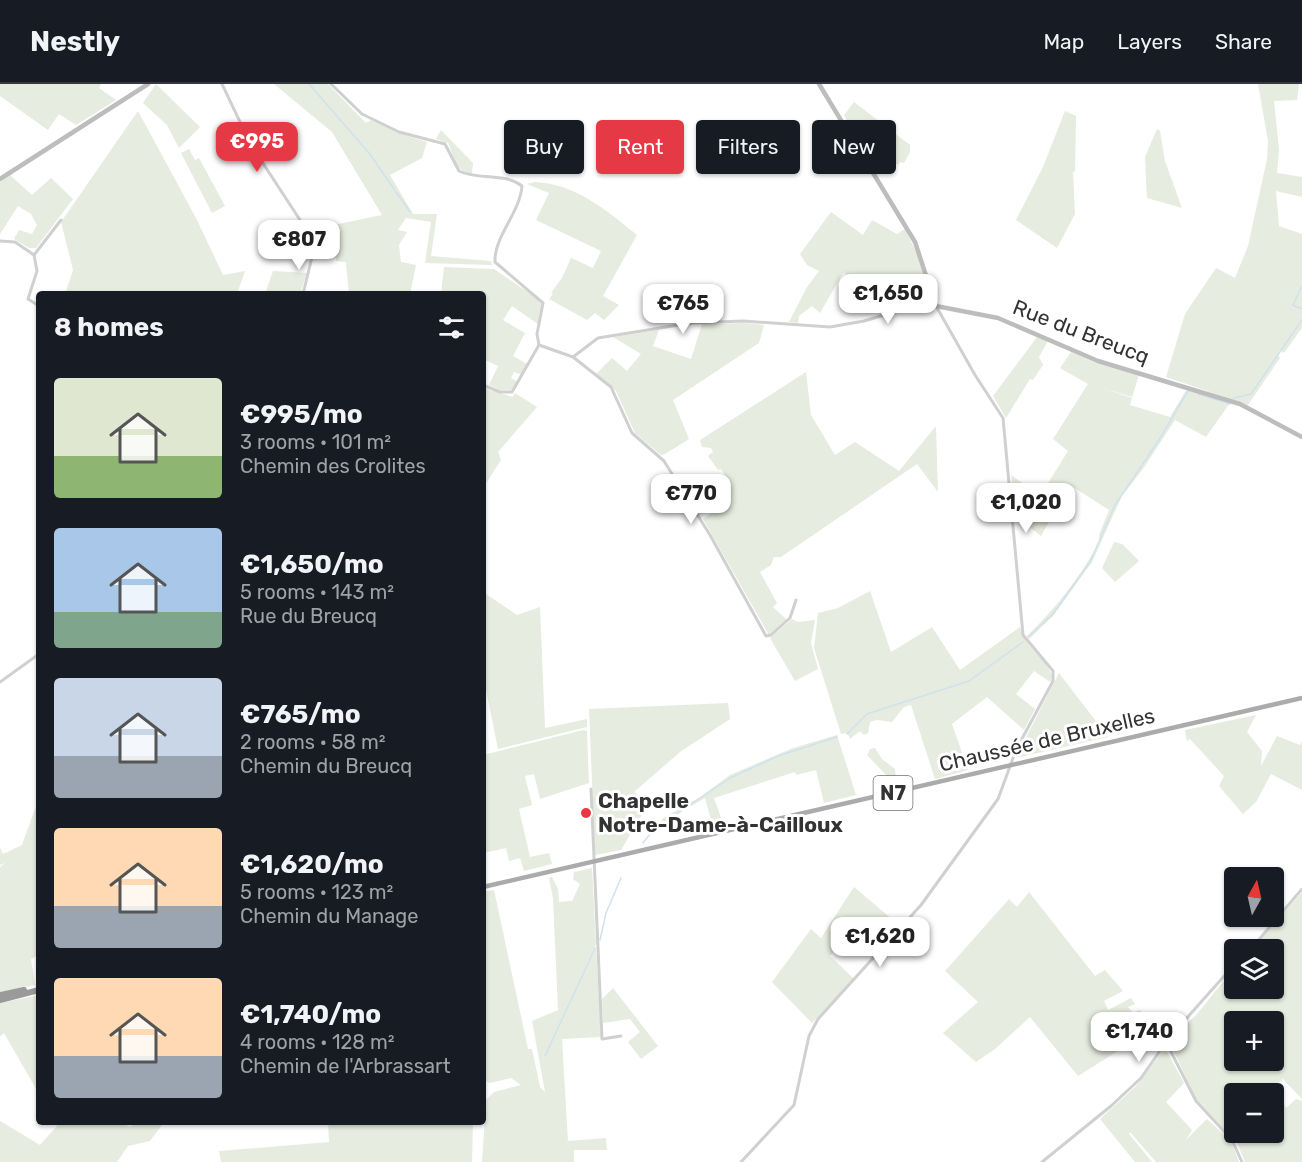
<!DOCTYPE html>
<meta charset="utf-8">
<style>
body{margin:0;font-family:Rubik,sans-serif;background:#242831;color:#f1f3f6;height:100vh;display:flex;flex-direction:column;font-size:22px;white-space:nowrap}
*{box-sizing:border-box;margin:0}
p{font-size:20px;color:#9ea1a6}
.icon{flex:none;width:33px;height:33px;fill:none;stroke:currentColor;stroke-width:2;stroke-linecap:round;stroke-linejoin:round}
.map{position:relative;flex:1;overflow:hidden}
.sheet{position:absolute;left:36px;top:207px;width:450px;height:834px;display:flex;flex-direction:column;background:#171b24;border-radius:6px;box-shadow:0 2px 4px #0004}
.sheet>*{flex:none}
.guide{position:absolute;left:504px;top:36px;width:570px;height:54px;display:flex;gap:12px}
.needle{width:39px;rotate:8deg}
.tools{position:absolute;left:1224px;top:783px;display:grid;gap:12px}
.tools a{display:grid;place-items:center;width:60px;height:60px;border-radius:6px;background:#171b24;box-shadow:0 2px 4px #0004;font-size:30px}
.price{position:absolute;translate:-50% -51px;padding:0 14px;border-radius:12px;background:#fff;color:#222;font-size:20px;line-height:39px;filter:drop-shadow(0 2px 3px #0008)}
.price::after{content:'';position:absolute;left:50%;top:36px;width:18px;height:14px;margin-left:-9px;background:inherit;clip-path:polygon(0 0,100% 0,50% 100%)}
.price.selected{background:#e63946;color:#fff}
ul{padding:0;list-style:none}
li{display:flex;align-items:center;gap:18px;height:150px;padding:0 18px}
li span{display:grid;place-items:center;flex:none;width:168px;height:120px;border-radius:6px;color:#555}
li>.icon{margin-inline-start:auto}
span .icon{width:72px;height:72px;fill:#fffc;stroke-width:1}
li b{font-size:26px}
h2{display:flex;justify-content:space-between;align-items:center;height:72px;padding:0 18px;font-size:26px}
.chip{padding:0 21px;border-radius:6px;background:#171b24;box-shadow:0 2px 4px #0004;font-size:21px;line-height:54px}
.chip.selected{background:#e63946;color:#fff}
header{display:flex;align-items:center;gap:36px;box-sizing:border-box;height:84px;padding:0 30px;background:#171b24;border-bottom:2px solid #363941}
header strong{font-size:28px}
nav{display:flex;gap:33px;margin-inline-start:auto;font-size:21px}
.map>svg:first-child{display:block}
.green{fill:#e6ecdf;fill-rule:evenodd}
.lines{fill:none;stroke-linecap:round;stroke-linejoin:round}
.stream{stroke:#cfe2ee;stroke-width:1.5}
.street{stroke:#d0d0d0;stroke-width:3}
.secondary{stroke:#bdbdbd;stroke-width:4.5}
.primary{stroke:#ababab;stroke-width:4.5}
.highway{stroke:#9a9a9a;stroke-width:6}
.poi-dot{fill:#e63946;stroke:#fff;stroke-width:2}
.labels{text-anchor:middle;stroke-width:6;stroke-linejoin:round;paint-order:stroke}
.shield{fill:#fff;stroke:#707070;stroke-width:1.5}
.shield-label{font-size:20px;font-weight:bold;fill:#333}
.street-label{font-size:21px;fill:#333;stroke:#fff}
.poi-label{font-size:21px;font-weight:bold;fill:#333;stroke:#fff;text-anchor:start}
</style>
<header>
<strong>Nestly</strong>
<nav><a>Map</a><a>Layers</a><a>Share</a></nav>
</header>
<div class="map">
<svg width="1302" height="1078" viewBox="0 0 1302 1078">
<rect width="100%" height="100%" fill="#fff"/>
<!-- green -->
<g class="green">
<polygon points="0,0 101,0 99,4 116,16 76,41 59,30 48,46 0,12"/>
<polygon points="156,0 200,43 179,64 167,41 143,19"/>
<polygon points="274,0 328,0 366,39 371,36 398,49 427,58 422,74 390,91 413,130 437,130 431,172 491,177 492,181 425,179 431,138 406,134 398,146 407,148 399,161 401,178 416,181 410,210 349,210 346,178 336,177 334,141 382,131 332,48"/>
<polygon points="1258,0 1299,0 1297,16 1274,17 1279,65 1277,89 1302,93 1302,113 1276,107 1279,142 1302,150 1302,244 1284,269 1281,267 1278,271 1280,274 1248,321 1166,293 1185,230 1216,184 1235,194 1248,162 1267,75 1268,57"/>
<polygon points="854,18 910,61 910,68 904,79 900,78 898,81 888,75 878,91 844,31"/>
<polygon points="138,27 197,136 223,191 245,187 237,210 65,210 73,186 61,138"/>
<polygon points="1065,27 1076,32 1075,87 1073,88 1075,130 1057,164 1016,136 1043,83"/>
<polygon points="1157,45 1160,47 1165,77 1182,124 1147,114 1145,73"/>
<path d="M 441,46 L 473,79 L 472,90 C 453,86 455,73 448,59 L 436,55 Z"/>
<polygon points="189,65 195,76 199,74 225,122 212,129 181,69"/>
<polygon points="10,91 32,111 51,94 73,115 36,164 29,164 14,155 19,146 32,150 37,141 31,130 18,122 0,150 0,98"/>
<path d="M 535,98 C 576,100 606,126 637,151 L 603,212 L 619,221 L 604,236 L 595,229 L 587,236 L 549,215 L 553,210 L 551,209 L 562,194 L 571,174 L 593,184 L 601,167 L 536,136 L 549,109 L 527,100 Z"/>
<polygon points="831,128 863,151 872,136 897,150 905,145 917,170 932,219 882,229 877,224 880,219 869,211 866,217 861,214 868,201 843,189 820,229 812,222 799,232 798,239 789,238 807,203 819,187 807,181 800,170"/>
<polygon points="444,183 494,185 535,213 542,221 538,240 512,222 503,236 525,249 513,272 527,280 522,291 514,288 511,294 518,298 511,306 500,306 489,301 498,282 485,276 483,280 483,210 441,210"/>
<polygon points="273,187 307,189 300,210 265,210"/>
<polygon points="745,239 764,241 759,259 673,316 689,355 665,370 661,371 635,349 616,307 596,290 612,274 627,287 641,270 613,253 659,246 653,262 691,275 702,240"/>
<polygon points="1037,253 1048,257 1039,273 1043,281 1033,296 1030,295 1006,334 993,312"/>
<path d="M 1071,268 L 1099,280 L 1139,291 L 1132,313 L 1102,304 L 1132,314 L 1130,321 L 1170,333 L 1185,308 L 1189,305 L 1230,319 L 1206,353 L 1175,336 L 1143,385 L 1122,412 L 1092,478 L 1053,532 L 1029,555 L 1027,552 C 1057,523 1080,493 1100,457 L 1099,451 L 1109,426 L 1070,401 L 1041,452 L 1016,432 L 1011,391 L 1040,412 L 1068,367 L 1053,355 L 1088,300 L 1060,284 Z"/>
<polygon points="806,288 811,331 835,371 855,358 899,387 936,342 938,408 917,380 781,473 774,473 771,481 760,488 777,519 773,523 787,536 769,551 703,435 723,421 720,416 731,407 722,394 725,391 721,385 718,386 708,372 713,368 711,364 702,363 700,356"/>
<polygon points="483,304 513,313 515,309 537,323 498,368 501,376 483,404"/>
<polygon points="1114,458 1122,460 1139,477 1115,498 1102,484"/>
<path d="M 870,507 L 891,568 L 932,543 L 960,586 L 1020,543 C 1026,566 1046,573 1052,592 L 1050,598 L 1034,587 L 1016,610 L 1035,625 L 1024,646 L 987,613 L 952,640 L 968,686 L 935,695 L 911,621 L 904,623 L 892,638 L 877,636 L 870,638 L 868,649 L 864,651 L 860,647 L 850,655 L 847,649 L 841,650 L 814,564 L 818,529 L 838,524 Z"/>
<polygon points="483,508 517,531 540,523 545,644 587,635 587,643 498,665 483,591"/>
<polygon points="792,535 798,538 815,536 811,559 818,585 795,597 770,554"/>
<polygon points="1059,589 1108,653 1016,674 1019,667"/>
<polygon points="728,619 730,635 680,668 634,708 649,719 621,766 595,771 589,625"/>
<polygon points="1256,631 1247,648 1262,667 1261,682 1277,652 1300,661 1302,657 1302,706 1271,690 1256,718 1243,730 1219,702 1224,692 1190,655 1187,657 1185,646"/>
<polygon points="583,646 587,647 589,699 540,715 534,690 525,692 532,721 519,725 530,773 549,769 552,780 524,787 520,774 509,777 506,764 483,769 483,671"/>
<polygon points="837,651 856,711 824,719 816,686 796,691 795,688 714,714 724,742 713,743 705,714 678,730 678,734 659,745 657,744 663,734 700,713 730,691 793,664"/>
<polygon points="875,664 882,675 895,685 896,694 889,694 867,671 870,665"/>
<polygon points="39,714 39,858 36,861 37,872 31,875 35,901 0,908 0,783 5,779 0,781 0,764 3,770 22,761"/>
<polygon points="592,784 596,860 545,971 596,863 601,953 562,955 568,1057 606,1054 607,1066 574,1066 574,1078 482,1078 486,1016 494,1008 521,1001 511,994 490,999 483,996 483,808 494,806 528,965 532,965 540,1003 545,1008 532,937 558,926 553,814 549,794 552,793 558,805 559,818 572,817 580,800 573,795 574,788"/>
<polygon points="854,803 900,842 874,870 859,857 849,867 841,861 830,872 854,895 812,939 772,898 811,845 821,854"/>
<polygon points="1029,808 1095,892 1105,886 1123,907 1104,917 1108,926 1131,914 1135,920 1128,923 1133,929 1140,926 1153,943 1136,954 1137,959 1126,962 1078,992 1030,933 995,965 976,978 943,949 978,918 945,887 1009,815 1017,823"/>
<path d="M 1302,808 L 1302,1015 L 1282,994 L 1282,997 L 1269,1001 L 1286,1002 L 1273,1009 L 1234,1010 L 1234,1048 L 1274,1048 L 1274,1011 L 1276,1014 L 1279,1012 L 1286,1024 L 1296,1015 L 1302,1017 L 1302,1078 L 1245,1078 L 1237,1059 L 1196,1015 L 1169,957 L 1197,930 L 1234,884 L 1234,904 L 1274,904 L 1274,866 L 1252,865 ZM 1234,938 L 1274,938 L 1274,976 L 1234,976 Z"/>
<polygon points="613,904 658,962 641,975 628,958 640,948 630,935 603,939 602,915"/>
<polygon points="39,911 39,1010 4,949 0,952 0,919"/>
<polygon points="1165,964 1184,999 1166,1018 1192,1046 1186,1056 1207,1035 1231,1057 1239,1078 1156,1078 1130,1048 1129,1050 1152,1078 1135,1078 1100,1035 1136,1002"/>
<polygon points="0,1037 40,1061 57,1042 55,1038 119,1038 130,1043 137,1038 164,1038 150,1057 128,1062 117,1078 0,1078"/>
<polygon points="328,1038 473,1038 472,1078 221,1078 219,1067 329,1058"/>
</g>
<g class="lines">
<!-- stream -->
<g class="stream">
<polyline points="309,0 369,69 410,128"/>
<polyline points="1302,202 1293,221 1302,225"/>
<polyline points="1198,310 1230,320"/>
<polyline points="1234,314 1251,310 1302,236"/>
<polyline points="1028,553 1053,530 1090,478 1115,421 1159,356 1188,307"/>
<polyline points="847,650 867,630 969,597 1023,558"/>
<polyline points="643,759 654,745 730,694 778,672 837,653"/>
<polyline points="600,856 606,829 621,794"/>
<polyline points="545,972 595,864"/>
</g>
<!-- street -->
<g class="street">
<polyline points="222,0 251,61 300,136 308,153 313,169 303,210"/>
<path d="M 331,0 L 362,30 L 399,48 L 445,60 L 459,87 C 479,97 505,88 522,102 C 520,129 494,152 495,178 L 543,219 L 537,250 L 539,261 L 512,308 L 500,308 L 483,301"/>
<polyline points="0,157 15,158 34,171"/>
<polyline points="34,171 37,187 28,215 39,222"/>
<polyline points="34,171 61,136"/>
<polyline points="539,261 573,273 598,254 691,239 743,237 830,243 864,237 908,224 936,222 975,291 1003,334 1023,551 1053,587 1053,597 1016,666 998,715 921,821 818,935 809,952 794,1021 741,1078"/>
<polyline points="573,273 611,303 632,349 664,377 710,451 766,552 771,551 790,534 796,516"/>
<polyline points="0,598 39,570"/>
<polyline points="591,705 602,955 621,952"/>
<polyline points="1250,866 1302,805"/>
<polyline points="1166,958 1196,1017 1232,1056 1242,1078"/>
<polyline points="1042,1078 1111,1022 1141,994 1169,954 1234,881"/>
</g>
<!-- secondary -->
<g class="secondary">
<polyline points="819,0 915,158 936,222 998,234 1098,277 1240,320 1302,353"/>
<polyline points="0,95 148,0"/>
</g>
<!-- primary -->
<polyline class="primary" points="483,803 1302,614"/>
<!-- highway -->
<g class="highway">
<polyline points="0,911 24,906"/>
<polyline points="0,916 39,906"/>
</g>
</g>
<!-- markers -->
<circle class="poi-dot" cx="586" cy="729" r="6"/>
<g class="labels">
<!-- shield labels -->
<rect class="shield" x="873.5" y="692" width="39" height="34" rx="4.5"/>
<g class="shield-label">
<text x="893" y="716">N7</text>
</g>
<!-- street labels -->
<g class="street-label">
<text transform="translate(1081 248) rotate(21)" y="7">Rue du Breucq</text>
<text transform="translate(1047 656) rotate(-13)" y="7">Chaussée de Bruxelles</text>
</g>
<!-- poi labels -->
<g class="poi-label">
<text x="598" y="724">Chapelle<tspan x="598" dy="24">Notre-Dame-à-Cailloux</tspan></text>
</g>
</g>
</svg>
<div class="tools">
<a><svg class="needle" viewBox="-14 -14 28 28"><path d="M0-13l5 13h-10z" fill="#e53935"/><path d="M0 13l5-13h-10z" fill="#9ea1a6"/></svg></a>
<a><svg class="icon" aria-label="layers" viewBox="0 0 24 24"><path d="M12 4l9 5-9 5-9-5zM3 14l9 5 9-5"/></svg></a>
<a>+</a>
<a>−</a>
</div>
<b class="price selected" style="left:257px;top:89px">€995</b>
<b class="price" style="left:299px;top:187px">€807</b>
<b class="price" style="left:888px;top:241px">€1,650</b>
<b class="price" style="left:683px;top:251px">€765</b>
<b class="price" style="left:691px;top:441px">€770</b>
<b class="price" style="left:1026px;top:450px">€1,020</b>
<b class="price" style="left:880px;top:884px">€1,620</b>
<b class="price" style="left:1139px;top:979px">€1,740</b>
<div class="guide">
<a class="chip">Buy</a>
<a class="chip selected">Rent</a>
<a class="chip">Filters</a>
<a class="chip">New</a>
</div>
<section class="sheet">
<h2>8 homes<svg class="icon" aria-label="filters" viewBox="0 0 24 24"><path d="M4 7h16M4 17h16"/><circle cx="9" cy="7" r="2"/><circle cx="15" cy="17" r="2"/></svg></h2>
<ul>
<li><span style="background:linear-gradient(#dfe7d0 65%,#8fb573 0)"><svg class="icon" aria-label="home" viewBox="0 0 24 24"><path d="M3 11l9-7 9 7M6 9v11h12V9"/></svg></span><div><b>€995/mo</b><p>3 rooms · 101 m²</p><p>Chemin des Crolites</p></div></li>
<li><span style="background:linear-gradient(#a9c7e8 70%,#7fa58c 0)"><svg class="icon" aria-label="home" viewBox="0 0 24 24"><path d="M3 11l9-7 9 7M6 9v11h12V9"/></svg></span><div><b>€1,650/mo</b><p>5 rooms · 143 m²</p><p>Rue du Breucq</p></div></li>
<li><span style="background:linear-gradient(#c9d6e8 65%,#9aa5b1 0)"><svg class="icon" aria-label="home" viewBox="0 0 24 24"><path d="M3 11l9-7 9 7M6 9v11h12V9"/></svg></span><div><b>€765/mo</b><p>2 rooms · 58 m²</p><p>Chemin du Breucq</p></div></li>
<li><span style="background:linear-gradient(#ffd9b3 65%,#9aa5b1 0)"><svg class="icon" aria-label="home" viewBox="0 0 24 24"><path d="M3 11l9-7 9 7M6 9v11h12V9"/></svg></span><div><b>€1,620/mo</b><p>5 rooms · 123 m²</p><p>Chemin du Manage</p></div></li>
<li><span style="background:linear-gradient(#ffd9b3 65%,#9aa5b1 0)"><svg class="icon" aria-label="home" viewBox="0 0 24 24"><path d="M3 11l9-7 9 7M6 9v11h12V9"/></svg></span><div><b>€1,740/mo</b><p>4 rooms · 128 m²</p><p>Chemin de l'Arbrassart</p></div></li>
</ul>
</section>
</div>
